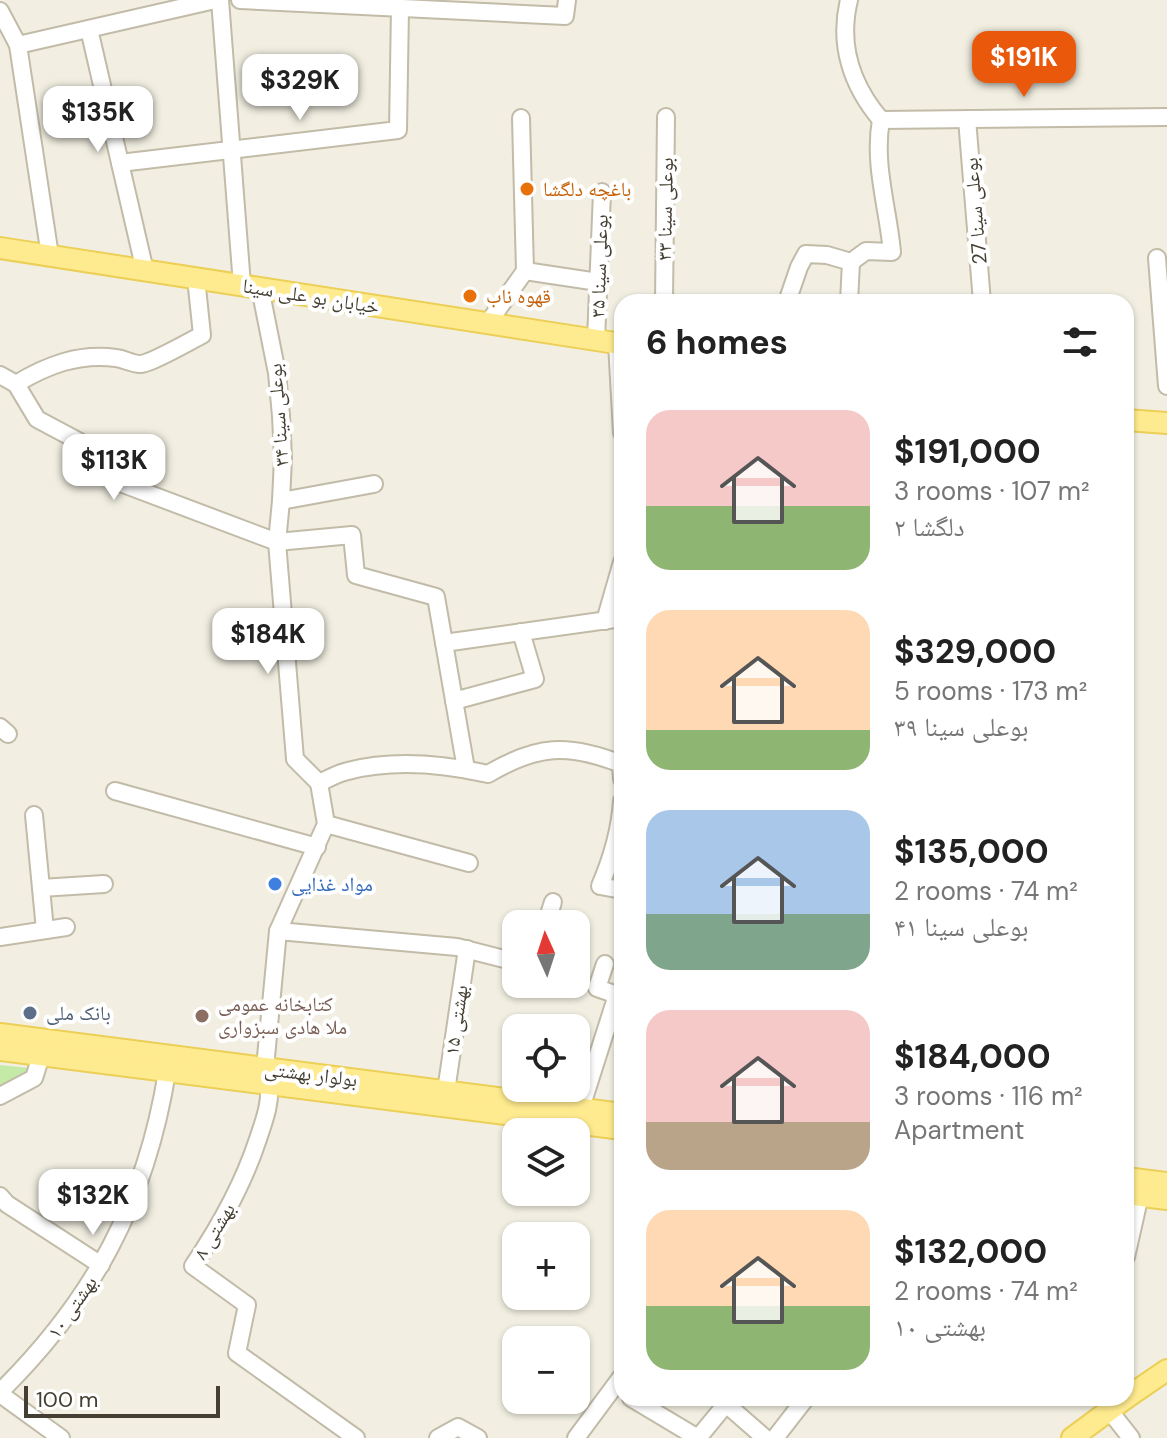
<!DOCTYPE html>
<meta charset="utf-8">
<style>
body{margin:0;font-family:"DM Sans","Noto Naskh Arabic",sans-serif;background:#f2f2f2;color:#222;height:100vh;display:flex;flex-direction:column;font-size:30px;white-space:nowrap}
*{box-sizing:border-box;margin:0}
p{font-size:26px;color:#767676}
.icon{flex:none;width:44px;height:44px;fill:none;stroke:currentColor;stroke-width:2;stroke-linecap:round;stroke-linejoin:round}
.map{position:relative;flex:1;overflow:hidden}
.side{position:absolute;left:614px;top:294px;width:520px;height:1112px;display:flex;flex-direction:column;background:#fff;border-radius:24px;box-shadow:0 2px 6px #0004}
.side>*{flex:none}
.needle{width:52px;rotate:357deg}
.tools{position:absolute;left:502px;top:910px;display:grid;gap:16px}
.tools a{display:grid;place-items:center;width:88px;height:88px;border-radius:16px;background:#fff;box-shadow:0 2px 6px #0004;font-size:40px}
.scale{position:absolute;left:24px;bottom:20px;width:196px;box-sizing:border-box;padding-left:8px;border:4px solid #443f32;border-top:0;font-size:22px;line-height:28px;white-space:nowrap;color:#443f32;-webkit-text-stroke:6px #fff;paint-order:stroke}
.price{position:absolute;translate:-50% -68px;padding:0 18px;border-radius:16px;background:#fff;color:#222;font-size:26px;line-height:52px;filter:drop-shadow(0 2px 4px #0008)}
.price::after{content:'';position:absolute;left:50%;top:48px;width:24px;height:18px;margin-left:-12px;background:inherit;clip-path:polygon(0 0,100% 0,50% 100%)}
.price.active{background:#ea580c;color:#fff}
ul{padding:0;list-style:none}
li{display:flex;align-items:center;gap:24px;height:200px;padding:0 32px}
li span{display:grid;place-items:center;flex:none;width:224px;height:160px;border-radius:24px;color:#555}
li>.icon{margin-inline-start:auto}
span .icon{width:96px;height:96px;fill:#fffc;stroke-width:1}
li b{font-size:34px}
h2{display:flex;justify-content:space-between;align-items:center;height:96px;padding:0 32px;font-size:34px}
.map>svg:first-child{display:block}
.green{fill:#c5eaa7}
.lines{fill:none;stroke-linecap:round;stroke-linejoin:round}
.minor-casing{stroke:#c1bba7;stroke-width:20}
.major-casing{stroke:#ebcf57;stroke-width:24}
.minor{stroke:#fff;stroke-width:16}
.major{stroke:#ffeb8f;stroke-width:20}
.food-dot{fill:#e8710a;stroke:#fff;stroke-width:3}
.shop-dot{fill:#3f7fe0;stroke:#fff;stroke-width:3}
.service-dot{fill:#5c6f8a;stroke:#fff;stroke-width:3}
.education-dot{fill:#8d6e63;stroke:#fff;stroke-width:3}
.labels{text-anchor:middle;stroke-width:8;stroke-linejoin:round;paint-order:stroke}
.food-label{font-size:20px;fill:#c56008;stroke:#fff;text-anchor:start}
.street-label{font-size:20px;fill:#443f32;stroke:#fff}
.shop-label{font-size:20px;fill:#366cbe;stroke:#fff;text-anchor:start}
.education-label{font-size:20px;fill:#785e54;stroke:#fff;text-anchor:start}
.service-label{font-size:20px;fill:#4e5e75;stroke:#fff;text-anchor:start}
</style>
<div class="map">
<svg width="1167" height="1438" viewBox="0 0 1167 1438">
<rect width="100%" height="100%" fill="#f2efe2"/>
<!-- green -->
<polygon class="green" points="0,1065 30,1068 29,1073 0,1089"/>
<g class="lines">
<!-- minor casing -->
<g class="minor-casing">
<g id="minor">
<polyline points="220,0 242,285"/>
<polyline points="240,0 565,16 567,0"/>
<path d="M 849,0 C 838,45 852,86 881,120"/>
<polyline points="0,11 18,45 50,256"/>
<polyline points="89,29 145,271"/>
<polyline points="18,45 215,0"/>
<polyline points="967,119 982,302"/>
<polyline points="881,120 1167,117"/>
<polyline points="120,163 398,130 400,8"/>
<polyline points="1157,258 1167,386"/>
<path d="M 851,262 L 866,251 L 892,252 C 888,208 873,164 881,120"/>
<polyline points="525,271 598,282"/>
<polyline points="260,288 277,373 281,416 283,458 281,501 277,542 295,759 319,783"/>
<polyline points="664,302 666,117"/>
<polyline points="787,302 799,267 806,254 827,255 851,262 849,302"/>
<polyline points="488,323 525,271 521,118"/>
<polyline points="596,340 602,192"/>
<polyline points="617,343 622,433"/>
<polyline points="0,375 16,384 37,419 125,466 123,484 277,542 352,535 356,575 436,597 466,769"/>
<path d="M 16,384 C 47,365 79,353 116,358 C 124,359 132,364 140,364 C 150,364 190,341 202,335 L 196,278"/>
<polyline points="281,501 374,484"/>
<polyline points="605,621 622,562"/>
<polyline points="444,643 622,618"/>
<polyline points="454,701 535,679 521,632"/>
<polyline points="0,727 8,734"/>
<path d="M 319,783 C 328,779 338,773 348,771 C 394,759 443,764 488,774 C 537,745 568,743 621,764 L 622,779"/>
<polyline points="115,791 317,847"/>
<path d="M 622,801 C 620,831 612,858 600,886 L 622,890"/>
<polyline points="34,815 45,930"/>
<polyline points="326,824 469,863"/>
<polyline points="41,888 104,884"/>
<polyline points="546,924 553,902"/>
<polyline points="278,931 457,947 516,962"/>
<polyline points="0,937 66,927"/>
<polyline points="267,1068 266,1057 278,931 326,824 319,783"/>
<path d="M 269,1084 C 271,1103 264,1121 258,1139 C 243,1185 220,1226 193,1266 L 247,1305 L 237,1353 L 356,1438"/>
<polyline points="446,1091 467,949"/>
<polyline points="0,1096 34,1078 41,1056"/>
<polyline points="581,1108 617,995 597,988 605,964"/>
<polyline points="0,1196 7,1204 101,1265"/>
<polyline points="1126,1257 1140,1195"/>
<path d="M 0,1392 C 94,1299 146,1202 167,1072"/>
<polyline points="0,1394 61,1438"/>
<polyline points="631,1398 698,1438"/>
<polyline points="726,1404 765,1438"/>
<polyline points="1109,1410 1131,1438"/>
<polyline points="438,1438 458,1427 478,1438"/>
<polyline points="576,1438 622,1376"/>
<polyline points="698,1438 731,1398"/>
<polyline points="775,1438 806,1398"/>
</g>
</g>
<!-- major casing -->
<g class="major-casing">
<g id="major">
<polyline points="0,248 622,344"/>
<polyline points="1126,420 1167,423"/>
<polyline points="0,1034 622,1114"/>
<polyline points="0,1050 622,1129"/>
<polyline points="1126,1178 1167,1183"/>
<polyline points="1126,1194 1167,1199"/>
<polyline points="1126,1398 1167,1370"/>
<polyline points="1072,1438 1126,1398"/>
</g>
</g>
<!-- minor -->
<use href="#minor" class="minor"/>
<!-- major -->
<use href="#major" class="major"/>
</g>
<!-- markers -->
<g class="food-dot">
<circle cx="527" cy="189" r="8"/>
<circle cx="470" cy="296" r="8"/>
</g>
<circle class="shop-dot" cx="275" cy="884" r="8"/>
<circle class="service-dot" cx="30" cy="1013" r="8"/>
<circle class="education-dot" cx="202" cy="1016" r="8"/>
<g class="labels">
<!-- food labels -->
<g class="food-label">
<text x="543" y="196">باغچه دلگشا</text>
<text x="486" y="303">قهوه ناب</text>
</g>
<!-- street labels -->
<g class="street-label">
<text transform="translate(665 209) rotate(-89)" y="7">بوعلی سینا ۳۳</text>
<text transform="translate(975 211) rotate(-95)" y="7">بوعلی سینا 27</text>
<text transform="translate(599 266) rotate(-88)" y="7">بوعلی سینا ۳۵</text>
<text transform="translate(311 296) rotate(9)" y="7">خیابان بو علی سینا</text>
<text transform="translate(278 415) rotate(-94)" y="7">بوعلی سینا ۳۴</text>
<text transform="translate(456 1020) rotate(-82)" y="7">بهشتی ۱۵</text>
<text transform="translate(311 1074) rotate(7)" y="7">بولوار بهشتی</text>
<text transform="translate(214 1231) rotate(-59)" y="7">بهشتی ۸</text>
<text transform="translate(72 1307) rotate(-55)" y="7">بهشتی ۱۰</text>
</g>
<!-- shop labels -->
<g class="shop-label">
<text x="291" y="891">مواد غذایی</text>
</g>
<!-- education labels -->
<g class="education-label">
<text x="218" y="1011">کتابخانه عمومی<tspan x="218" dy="23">ملا هادی سبزواری</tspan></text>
</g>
<!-- service labels -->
<g class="service-label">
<text x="46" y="1020">بانک ملی</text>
</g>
</g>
</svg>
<div class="tools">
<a><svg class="needle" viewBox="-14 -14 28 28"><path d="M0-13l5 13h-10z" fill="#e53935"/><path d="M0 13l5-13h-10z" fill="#767676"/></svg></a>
<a><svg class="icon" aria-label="locate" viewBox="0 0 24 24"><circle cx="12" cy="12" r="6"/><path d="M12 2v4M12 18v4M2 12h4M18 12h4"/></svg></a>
<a><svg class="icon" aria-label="layers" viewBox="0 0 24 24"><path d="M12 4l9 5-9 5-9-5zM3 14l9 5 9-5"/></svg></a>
<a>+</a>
<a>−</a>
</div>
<div class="scale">100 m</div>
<b class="price active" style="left:1024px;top:99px">$191K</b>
<b class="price" style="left:300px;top:122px">$329K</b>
<b class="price" style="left:98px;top:154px">$135K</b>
<b class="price" style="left:114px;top:502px">$113K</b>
<b class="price" style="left:268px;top:676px">$184K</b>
<b class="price" style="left:93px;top:1237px">$132K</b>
<section class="side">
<h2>6 homes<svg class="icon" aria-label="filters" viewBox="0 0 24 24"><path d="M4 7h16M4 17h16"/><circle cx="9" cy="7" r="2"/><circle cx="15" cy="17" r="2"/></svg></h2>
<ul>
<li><span style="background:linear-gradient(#f6c9c9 60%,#8fb573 0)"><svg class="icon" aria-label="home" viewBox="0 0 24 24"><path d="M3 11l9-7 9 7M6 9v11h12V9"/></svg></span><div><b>$191,000</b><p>3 rooms · 107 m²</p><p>دلگشا ۲</p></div></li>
<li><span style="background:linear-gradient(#ffd9b3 75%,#8fb573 0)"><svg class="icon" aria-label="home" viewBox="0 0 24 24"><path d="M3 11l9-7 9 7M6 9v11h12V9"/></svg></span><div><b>$329,000</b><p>5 rooms · 173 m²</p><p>بوعلی سینا ۳۹</p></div></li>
<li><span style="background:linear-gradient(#a9c7e8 65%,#7fa58c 0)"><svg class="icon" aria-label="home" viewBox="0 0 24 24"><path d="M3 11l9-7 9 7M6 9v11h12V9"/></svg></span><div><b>$135,000</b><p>2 rooms · 74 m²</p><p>بوعلی سینا ۴۱</p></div></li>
<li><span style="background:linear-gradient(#f6c9c9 70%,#b9a48a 0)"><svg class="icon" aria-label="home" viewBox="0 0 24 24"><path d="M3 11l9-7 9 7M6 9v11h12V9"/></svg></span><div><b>$184,000</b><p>3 rooms · 116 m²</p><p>Apartment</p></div></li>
<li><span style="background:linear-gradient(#ffd9b3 60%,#8fb573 0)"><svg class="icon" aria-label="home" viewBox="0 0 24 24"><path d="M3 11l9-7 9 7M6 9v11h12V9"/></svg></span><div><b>$132,000</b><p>2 rooms · 74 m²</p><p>بهشتی ۱۰</p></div></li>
</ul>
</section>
</div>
